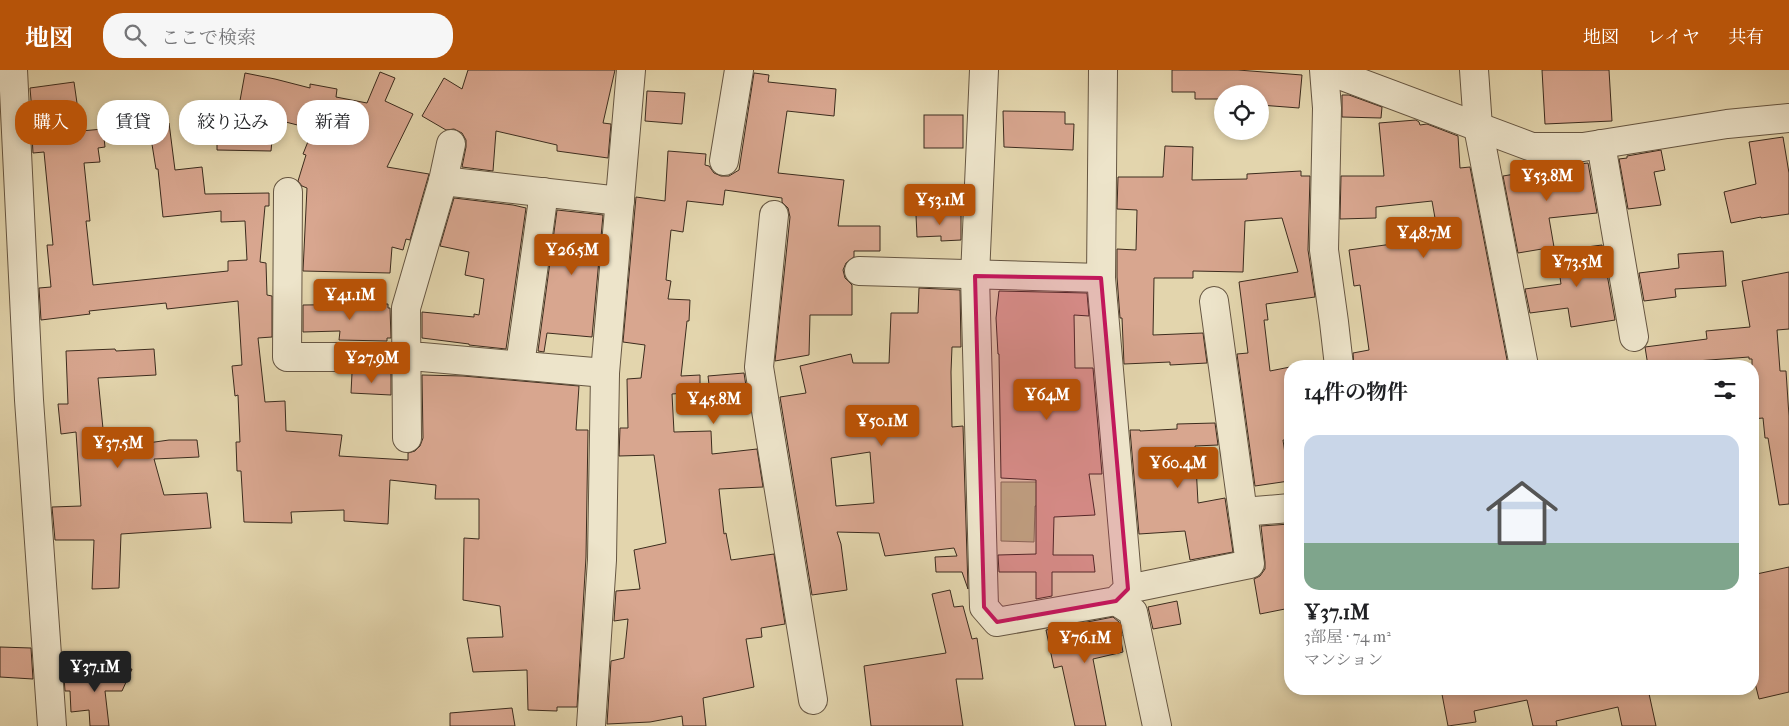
<!DOCTYPE html>
<html lang="ja">
<meta charset="utf-8">
<style>
body{margin:0;font-family:"IM FELL French Canon","Noto Serif JP",serif;background:#f6f6f6;color:#202124;height:100vh;display:flex;flex-direction:column;font-size:19px;white-space:nowrap}
*{box-sizing:border-box;margin:0}
p{font-size:16px;color:#757577}
.icon{flex:none;width:28px;height:28px;fill:none;stroke:currentColor;stroke-width:2;stroke-linecap:round;stroke-linejoin:round}
.map{position:relative;flex:1;overflow:hidden}
.panel{position:absolute;left:1284px;top:290px;width:475px;height:335px;display:flex;flex-direction:column;background:#fff;border-radius:20px;box-shadow:0 2px 8px #0003}
.panel>*{flex:none}
.guide{position:absolute;left:15px;top:30px;width:475px;height:45px;display:flex;gap:10px}
.buttons{position:absolute;left:1214px;top:15px;display:grid;gap:10px}
.buttons a{display:grid;place-items:center;width:55px;height:55px;border-radius:50%;background:#fff;box-shadow:0 2px 8px #0003;font-size:25px}
.price{position:absolute;translate:-50% -42px;padding:0 11px;border-radius:5px;background:#b45309;color:#fff;font-size:16px;line-height:32px;filter:drop-shadow(0 1px 2px #0008)}
.price::after{content:'';position:absolute;left:50%;top:30px;width:15px;height:11px;margin-left:-8px;background:inherit;clip-path:polygon(0 0,100% 0,50% 100%)}
.price.current{background:#222;color:#fff}
ul{padding:0;list-style:none}
li{display:grid;align-content:center;gap:10px;height:265px;padding:0 20px}
li+li{border-top:1px solid #e0e0e0}
li span{display:grid;place-items:center;height:155px;border-radius:15px;color:#555}
li>.icon{margin-inline-start:auto}
span .icon{width:90px;height:90px;fill:#fffc;stroke-width:1}
li b{font-size:21px}
h2{display:flex;justify-content:space-between;align-items:center;height:60px;padding:0 20px;font-size:21px}
.tag{padding:0 18px;border-radius:20px;background:#fff;box-shadow:0 2px 8px #0003;font-size:18px;line-height:45px}
.tag.current{background:#b45309;color:#fff}
header{display:flex;align-items:center;gap:30px;box-sizing:border-box;height:70px;padding:0 25px;background:#b45309;color:#fff}
header strong{font-size:24px}
nav{display:flex;gap:28px;margin-inline-start:auto;font-size:18px}
.search{width:350px;height:45px;background:#f6f6f6;display:flex;align-items:center;gap:12px;box-sizing:border-box;padding:0 18px;border-radius:20px;color:#757577;font-size:19px}
.map>svg:first-child{display:block}
.green{fill:#bbbb85;stroke:#7c7452}
.building{fill:#d8a68f;stroke:#3c2c1e;fill-rule:evenodd}
.lines{fill:none;stroke-linecap:round;stroke-linejoin:round}
.minor-casing{stroke:#665642;stroke-width:30}
.minor{stroke:#ede4ca;stroke-width:28}
.marked{fill:#c2185b;fill-opacity:0.2;stroke:#c2185b;stroke-width:4;stroke-linejoin:round}
</style>
<header>
<strong>地図</strong>
<div class="search"><svg class="icon" aria-label="search" viewBox="0 0 24 24"><circle cx="10" cy="10" r="6"/><path d="M15 15l6 6"/></svg>ここで検索</div>
<nav><a>地図</a><a>レイヤ</a><a>共有</a></nav>
</header>
<div class="map">
<svg width="1789" height="656" viewBox="0 0 1789 656">
<rect width="100%" height="100%" fill="#e3d5ad"/>
<filter id="stains"><feTurbulence type="fractalNoise" baseFrequency=".004" numOctaves="4"/><feColorMatrix values="0 0 0 0 .2 0 0 0 0 .09 0 0 0 0 .02 0 0 0 .5 -.17"/></filter>
<radialGradient id="worn" r=".72"><stop offset=".6" stop-color="#630" stop-opacity="0"/><stop offset="1" stop-color="#630" stop-opacity=".3"/></radialGradient>
<!-- green -->
<polygon class="green" points="1001,412 1052,412 1053,435 1035,436 1034,472 1001,471"/>
<!-- building -->
<g class="building">
<polygon points="468,0 615,0 603,53 611,54 608,88 557,81 557,75 496,61 493,101 462,97 466,77 466,70 462,63 454,59 446,60 422,46 444,8 462,19"/>
<polygon points="1172,0 1238,0 1302,5 1299,38 1260,35 1260,24 1222,24 1221,29 1195,29 1195,22 1172,22"/>
<polygon points="1542,0 1609,0 1612,51 1545,54"/>
<polygon points="380,2 395,8 385,31 413,44 387,97 429,104 410,170 406,169 403,180 392,177 390,203 303,201 307,118 302,116 298,111 306,85 303,84 313,59 274,49 271,81 217,80 217,58 235,58 245,3 275,9 310,18 310,14 337,19 336,27 367,33"/>
<polygon points="754,3 769,5 768,12 836,19 834,46 787,41 778,103 844,110 838,156 880,156 880,181 854,181 854,187 846,193 843,200 845,208 852,215 852,245 810,245 809,285 775,291 790,147 788,138 782,132 782,128 725,120 723,135 687,131 683,162 671,160 666,210 671,211 668,229 690,230 689,251 687,251 681,306 700,305 700,322 672,324 674,362 711,361 712,384 757,379 763,417 719,419 724,464 726,463 731,490 774,484 785,554 761,558 762,567 746,569 754,617 703,628 706,656 683,656 682,646 650,652 607,654 611,591 624,588 628,549 614,551 616,521 640,519 634,480 666,473 654,385 619,386 620,358 628,358 627,309 641,308 645,275 623,272 636,127 665,131 668,81 706,84 705,95 709,96 714,103 721,106 729,106 739,100"/>
<polygon points="74,12 81,61 103,59 105,77 98,78 100,92 84,93 90,151 86,151 93,215 228,201 228,191 247,190 245,151 221,152 221,141 163,147 158,99 156,99 149,56 169,53 175,100 202,97 205,124 269,123 269,136 265,136 260,192 266,193 267,225 272,226 272,267 258,268 265,332 285,331 286,361 342,365 339,386 408,390 408,383 415,381 420,376 423,368 422,305 463,306 579,316 576,360 588,360 586,487 577,637 557,637 557,641 528,640 527,600 473,602 467,568 503,567 500,536 463,530 464,468 479,469 479,429 435,429 436,415 390,410 388,454 344,451 344,440 291,442 292,453 244,452 241,401 237,401 236,372 240,372 238,325 235,326 232,296 242,295 238,231 167,239 166,233 89,241 90,244 41,250 39,218 51,217 47,175 53,175 44,82 33,83 32,66 34,65 30,18"/>
<polygon points="647,21 685,23 682,54 645,51"/>
<polygon points="1342,25 1349,25 1382,37 1381,48 1342,47"/>
<polygon points="1003,41 1065,42 1065,54 1074,54 1073,80 1004,77"/>
<rect x="924" y="45" width="39" height="33"/>
<polygon points="1416,50 1419,52 1420,55 1427,54 1458,66 1460,98 1470,97 1508,295 1501,296 1354,296 1353,283 1369,280 1360,215 1354,216 1349,180 1450,166 1448,148 1435,148 1432,131 1376,137 1376,148 1340,149 1341,106 1384,106 1379,53"/>
<polygon points="1783,67 1789,103 1789,144 1761,148 1761,147 1731,153 1724,122 1756,114 1749,72"/>
<polygon points="1165,76 1193,77 1192,110 1247,109 1247,104 1301,101 1301,106 1310,106 1308,180 1315,227 1266,234 1268,250 1264,250 1270,301 1290,297 1290,370 1283,370 1289,411 1255,416 1237,284 1248,283 1239,212 1298,202 1282,148 1245,151 1243,202 1193,201 1193,208 1154,208 1153,265 1203,263 1207,293 1170,295 1170,292 1124,294 1122,248 1120,248 1117,207 1117,179 1136,180 1137,140 1117,139 1118,107 1163,107"/>
<polygon points="1661,80 1665,100 1654,102 1661,135 1628,139 1619,89 1627,88 1627,86"/>
<polygon points="1588,93 1597,143 1549,148 1554,177 1518,183 1503,106 1546,99 1546,98"/>
<polygon points="454,128 513,135 526,138 506,279 469,275 469,274 422,268 422,242 474,247 474,244 479,245 484,209 465,205 469,182 440,176"/>
<polygon points="557,140 603,145 592,267 547,263 544,282 538,281"/>
<polygon points="961,144 961,170 941,171 941,166 917,167 916,145"/>
<polygon points="1602,175 1615,250 1571,257 1568,238 1530,243 1525,219 1561,214 1556,181"/>
<polygon points="1723,181 1726,216 1675,219 1676,227 1644,231 1639,203 1679,198 1678,184"/>
<polygon points="1789,202 1789,259 1777,260 1780,301 1786,301 1789,346 1789,434 1779,435 1768,368 1765,368 1763,348 1752,349 1752,289 1749,289 1749,287 1683,292 1684,296 1648,296 1645,277 1707,269 1706,261 1750,257 1742,211"/>
<path d="M 919,218 L 960,220 L 961,277 L 952,277 L 951,302 L 952,357 L 963,356 L 968,519 L 962,502 L 936,502 L 935,487 L 957,486 L 954,478 L 885,486 L 879,463 L 837,462 L 841,474 L 847,520 L 812,525 L 780,327 L 806,323 L 800,296 L 851,284 L 853,293 L 889,293 L 891,243 L 918,243 ZM 870,382 L 874,433 L 836,436 L 831,388 Z"/>
<polygon points="999,221 1087,223 1089,246 1074,245 1075,298 1093,298 1102,404 1089,404 1095,445 1054,447 1053,485 1093,485 1095,502 1052,502 1052,526 1036,529 1036,502 999,502 998,485 1036,484 1036,410 1001,408 999,284 998,284 996,248"/>
<polygon points="388,234 388,238 390,238 391,268 387,268 387,271 339,270 340,261 303,262 303,235"/>
<polygon points="115,279 116,281 154,279 156,305 98,308 105,379 169,370 197,370 199,387 154,389 164,425 207,423 211,458 121,464 119,518 92,519 94,470 55,470 52,437 81,436 76,362 61,364 58,334 68,334 66,281"/>
<polygon points="352,303 391,303 391,325 351,323"/>
<polygon points="744,303 748,329 711,332 708,306"/>
<polygon points="1215,353 1218,375 1195,376 1198,433 1225,428 1233,482 1190,490 1185,461 1139,464 1130,360 1140,360 1140,361 1177,359 1177,354"/>
<polygon points="1290,454 1290,538 1260,544 1254,509 1260,506 1265,499 1265,492 1261,456"/>
<polygon points="1789,497 1789,622 1759,629 1752,601 1752,505"/>
<polygon points="950,520 954,537 963,536 972,569 977,568 983,609 956,609 963,656 871,656 864,596 946,583 932,524"/>
<polygon points="1177,531 1181,554 1153,559 1148,537"/>
<polygon points="1113,547 1119,552 1122,566 1120,566 1123,582 1093,589 1106,656 1075,656 1062,596 1054,598 1046,560"/>
<polygon points="0,577 31,578 33,609 0,607"/>
<polygon points="132,599 122,621 105,621 109,656 90,656 89,640 71,642 70,621 65,621 64,607 107,604 106,601"/>
<polygon points="1441,619 1648,619 1656,656 1622,656 1618,637 1556,651 1557,656 1533,656 1527,630 1474,641 1476,652 1448,656"/>
<polygon points="512,638 515,656 450,656 450,643"/>
</g>
<g class="lines">
<!-- minor casing -->
<g class="minor-casing">
<g id="minor">
<polyline points="13,0 29,330 52,656"/>
<polyline points="984,0 975,206 984,537 997,552 1116,531 1128,519 1101,208 1103,0"/>
<polyline points="1324,0 1327,38 1324,180 1334,252 1339,296"/>
<polyline points="1326,0 1532,77 1583,77 1727,54 1789,48"/>
<polyline points="1474,0 1478,57 1524,296"/>
<polyline points="1601,74 1634,267"/>
<polyline points="724,91 739,0"/>
<polyline points="443,111 620,131"/>
<polyline points="288,122 287,287 422,287 605,303"/>
<polyline points="774,145 759,297 813,630"/>
<polyline points="859,201 1101,208"/>
<polyline points="520,295 544,122"/>
<polyline points="407,368 406,238 443,111 451,74"/>
<polyline points="1243,442 1290,438"/>
<polyline points="1128,519 1250,494 1214,231"/>
<polyline points="1116,531 1133,542 1157,656"/>
<polyline points="591,656 602,490 605,303 631,0"/>
</g>
</g>
<!-- minor -->
<use href="#minor" class="minor"/>
</g>
<!-- marked area -->
<path class="marked" d="M 975,206 L 1101,208 L 1128,519 L 1116,531 L 997,552 L 984,537 Z"/>
<rect width="100%" height="100%" filter="url(#stains)"/>
<rect width="100%" height="100%" fill="url(#worn)"/>
</svg>
<div class="buttons">
<a><svg class="icon" aria-label="locate" viewBox="0 0 24 24"><circle cx="12" cy="12" r="6"/><path d="M12 2v4M12 18v4M2 12h4M18 12h4"/></svg></a>
</div>
<b class="price" style="left:1547px;top:132px">¥53.8M</b>
<b class="price" style="left:940px;top:156px">¥53.1M</b>
<b class="price" style="left:1424px;top:189px">¥48.7M</b>
<b class="price" style="left:572px;top:206px">¥26.5M</b>
<b class="price" style="left:1577px;top:218px">¥73.5M</b>
<b class="price" style="left:350px;top:251px">¥41.1M</b>
<b class="price" style="left:372px;top:314px">¥27.9M</b>
<b class="price" style="left:1047px;top:351px">¥64M</b>
<b class="price" style="left:714px;top:355px">¥45.8M</b>
<b class="price" style="left:882px;top:377px">¥50.1M</b>
<b class="price" style="left:118px;top:399px">¥37.5M</b>
<b class="price" style="left:1178px;top:419px">¥60.4M</b>
<b class="price" style="left:1085px;top:594px">¥76.1M</b>
<b class="price current" style="left:95px;top:623px">¥37.1M</b>
<div class="guide">
<a class="tag current">購入</a>
<a class="tag">賃貸</a>
<a class="tag">絞り込み</a>
<a class="tag">新着</a>
</div>
<section class="panel">
<h2>14件の物件<svg class="icon" aria-label="filters" viewBox="0 0 24 24"><path d="M4 7h16M4 17h16"/><circle cx="9" cy="7" r="2"/><circle cx="15" cy="17" r="2"/></svg></h2>
<ul>
<li><span style="background:linear-gradient(#c9d6e8 70%,#7fa58c 0)"><svg class="icon" aria-label="home" viewBox="0 0 24 24"><path d="M3 11l9-7 9 7M6 9v11h12V9"/></svg></span><div><b>¥37.1M</b><p>3部屋 · 74 m²</p><p>マンション</p></div></li>
</ul>
</section>
</div>
